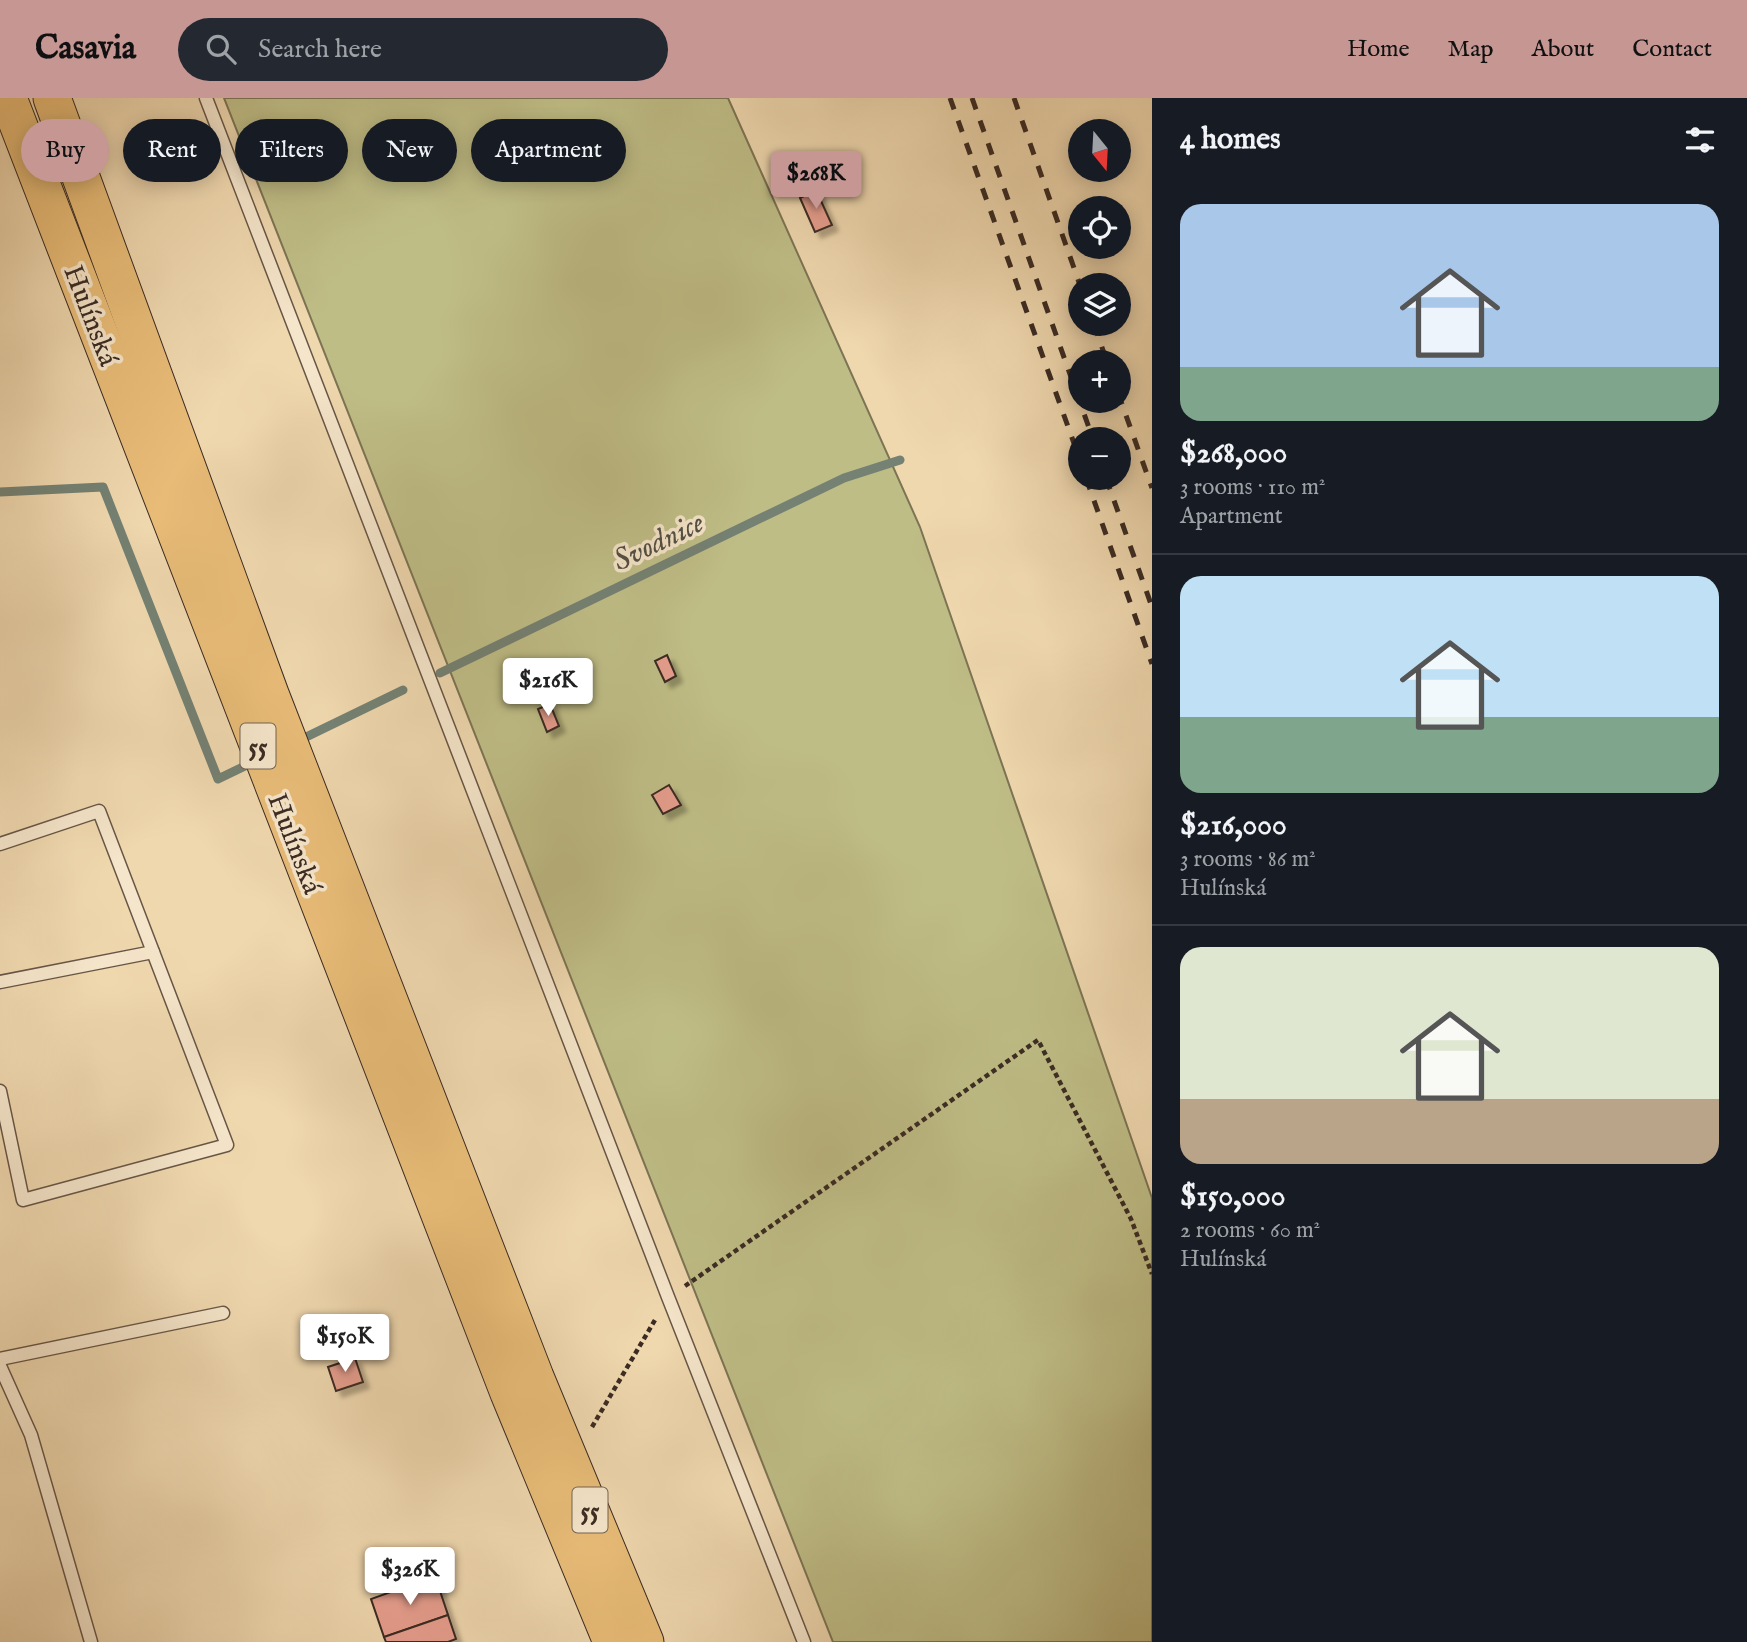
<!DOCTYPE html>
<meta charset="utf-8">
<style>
body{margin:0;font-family:"IM FELL English",serif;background:#242831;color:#f1f3f6;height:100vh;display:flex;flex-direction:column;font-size:26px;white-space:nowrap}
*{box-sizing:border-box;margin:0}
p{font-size:23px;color:#9ea1a6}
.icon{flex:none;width:38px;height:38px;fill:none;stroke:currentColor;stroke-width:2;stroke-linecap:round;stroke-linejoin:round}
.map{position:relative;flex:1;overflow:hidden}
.side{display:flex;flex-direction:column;background:#171b24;width:595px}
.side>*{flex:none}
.top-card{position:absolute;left:21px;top:21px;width:665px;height:63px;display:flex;gap:14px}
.needle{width:46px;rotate:162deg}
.tools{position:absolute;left:1068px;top:21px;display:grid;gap:14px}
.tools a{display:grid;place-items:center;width:63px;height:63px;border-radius:50%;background:#171b24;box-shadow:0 4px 18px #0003;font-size:35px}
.price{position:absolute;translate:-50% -60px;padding:0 16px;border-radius:7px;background:#fff;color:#222;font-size:23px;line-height:46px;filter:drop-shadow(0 2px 4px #0008)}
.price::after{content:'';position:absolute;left:50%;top:42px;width:21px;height:16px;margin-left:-10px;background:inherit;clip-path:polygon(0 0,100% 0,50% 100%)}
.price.active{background:#c59692;color:#111}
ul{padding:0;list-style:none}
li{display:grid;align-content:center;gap:14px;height:371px;padding:0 28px}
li+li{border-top:2px solid #363941}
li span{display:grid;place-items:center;height:217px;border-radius:21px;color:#555}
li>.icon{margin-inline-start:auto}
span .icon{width:126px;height:126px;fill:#fffc;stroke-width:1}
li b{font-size:30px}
h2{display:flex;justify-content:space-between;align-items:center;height:84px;padding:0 28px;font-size:30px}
.chip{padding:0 24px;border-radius:32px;background:#171b24;box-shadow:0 4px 18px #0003;font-size:24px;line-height:63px}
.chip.active{background:#c59692;color:#111}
header{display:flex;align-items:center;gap:42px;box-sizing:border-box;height:98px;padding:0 35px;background:#c59692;color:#111}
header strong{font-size:33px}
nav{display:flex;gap:38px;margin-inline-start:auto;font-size:24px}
.search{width:490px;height:63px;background:#242831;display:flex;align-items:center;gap:18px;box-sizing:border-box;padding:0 24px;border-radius:38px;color:#9ea1a6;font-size:26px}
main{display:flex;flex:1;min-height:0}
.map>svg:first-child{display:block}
.green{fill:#bfbd86;stroke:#7c7454;stroke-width:2}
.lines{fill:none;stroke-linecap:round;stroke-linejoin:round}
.stream{stroke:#748173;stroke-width:9}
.building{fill:#e69e8e;stroke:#3a2b23;stroke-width:2;filter:url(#shadow)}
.lane-casing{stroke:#675646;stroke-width:15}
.primary-casing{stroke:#3a2b23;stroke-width:39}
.path{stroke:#3a2b23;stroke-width:4.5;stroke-dasharray:5 3.5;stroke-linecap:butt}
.lane{stroke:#f5e5ca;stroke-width:12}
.primary{stroke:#e8bc77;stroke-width:37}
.rail{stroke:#3a2b23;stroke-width:5;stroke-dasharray:12 12;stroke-linecap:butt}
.labels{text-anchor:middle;stroke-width:7;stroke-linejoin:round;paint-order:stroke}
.shield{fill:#f5e5ca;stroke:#726355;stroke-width:2}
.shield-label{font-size:26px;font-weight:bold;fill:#3a2b23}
.street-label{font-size:28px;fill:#3a2b23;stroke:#f5e5ca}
.water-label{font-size:30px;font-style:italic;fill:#524f44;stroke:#f5e5ca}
</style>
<header>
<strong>Casavia</strong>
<div class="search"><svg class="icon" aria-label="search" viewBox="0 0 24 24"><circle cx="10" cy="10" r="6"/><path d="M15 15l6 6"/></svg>Search here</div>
<nav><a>Home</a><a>Map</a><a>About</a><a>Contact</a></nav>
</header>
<main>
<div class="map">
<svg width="1152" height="1544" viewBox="0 0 1152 1544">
<defs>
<filter id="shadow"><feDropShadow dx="6" dy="6" stdDeviation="2" flood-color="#0004"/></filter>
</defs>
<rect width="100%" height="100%" fill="#efd7ae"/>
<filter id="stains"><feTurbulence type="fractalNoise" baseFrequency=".00286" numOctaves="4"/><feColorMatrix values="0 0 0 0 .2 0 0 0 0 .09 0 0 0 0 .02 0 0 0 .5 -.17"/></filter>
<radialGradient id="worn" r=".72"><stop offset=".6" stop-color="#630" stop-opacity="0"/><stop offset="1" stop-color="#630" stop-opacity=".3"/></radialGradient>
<!-- green -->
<polygon class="green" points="224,0 728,0 920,429 1152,1100 1152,1544 833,1544"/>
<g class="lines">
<!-- stream -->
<g class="stream">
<polyline points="0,394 103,389 218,681 245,668"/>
<polyline points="440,575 844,380 900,362"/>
<polyline points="302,641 403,592"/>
</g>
</g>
<!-- building -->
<g class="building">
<polygon points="816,92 832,127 815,134 800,100"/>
<polygon points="667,557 676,578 665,584 655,563"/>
<polygon points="550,606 559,628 547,634 538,611"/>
<polygon points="669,687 681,707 663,716 652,697"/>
<polygon points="355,1260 363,1284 336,1293 328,1269"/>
<polygon points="435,1478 448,1517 384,1539 371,1501"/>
<polygon points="448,1517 456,1541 448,1544 386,1544 384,1539"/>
</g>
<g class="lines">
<!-- lane casing -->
<g class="lane-casing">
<g id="lane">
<polyline points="206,0 668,1199 804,1544"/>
<polyline points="0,746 99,713 227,1047 23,1102 0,993"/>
<polyline points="0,884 153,854"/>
<polyline points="0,1261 223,1215"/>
<polyline points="0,1268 31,1337 91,1544"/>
</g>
</g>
<!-- primary casing -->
<g class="primary-casing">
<g id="primary">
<polyline points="8,0 509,1295 612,1544"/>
<polyline points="52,0 270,596 535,1279 645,1544"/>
</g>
</g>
<!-- path -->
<g class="path">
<polyline points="685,1188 1038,942 1131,1121 1152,1176"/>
<polyline points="592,1329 655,1222"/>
</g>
<!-- lane -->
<use href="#lane" class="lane"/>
<!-- primary -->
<use href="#primary" class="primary"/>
<!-- rail -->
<g class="rail">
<polyline points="950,0 1080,362"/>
<polyline points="972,0 1093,341"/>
<polyline points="1014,0 1080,187"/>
<polyline points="1094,226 1107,264"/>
<polyline points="1118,295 1152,390"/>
<polyline points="1086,380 1152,566"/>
<polyline points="1106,380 1152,509"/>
</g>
</g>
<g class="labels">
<!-- shield labels -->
<g class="shield">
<rect x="240.5" y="625.5" width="35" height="45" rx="5"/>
<rect x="572.5" y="1389.5" width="35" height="45" rx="5"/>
</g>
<g class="shield-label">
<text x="258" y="657">55</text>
<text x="590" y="1421">55</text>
</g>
<!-- street labels -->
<g class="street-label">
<text transform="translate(92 217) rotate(69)" y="10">Hulínská</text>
<text transform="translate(296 745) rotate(69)" y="10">Hulínská</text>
</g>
<!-- water labels -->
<g class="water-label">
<text transform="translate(658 443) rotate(-26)" y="10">Svodnice</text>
</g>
</g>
<rect width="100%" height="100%" filter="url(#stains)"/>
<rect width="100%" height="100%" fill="url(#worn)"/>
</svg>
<div class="tools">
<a><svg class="needle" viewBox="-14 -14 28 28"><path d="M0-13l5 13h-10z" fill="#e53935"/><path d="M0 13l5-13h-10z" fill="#9ea1a6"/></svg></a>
<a><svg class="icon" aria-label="locate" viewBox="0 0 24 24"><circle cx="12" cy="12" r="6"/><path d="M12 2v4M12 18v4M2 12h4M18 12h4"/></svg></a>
<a><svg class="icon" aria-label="layers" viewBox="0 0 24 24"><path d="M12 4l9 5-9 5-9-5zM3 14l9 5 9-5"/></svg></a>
<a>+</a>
<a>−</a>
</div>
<b class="price active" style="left:816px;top:113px">$268K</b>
<b class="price" style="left:548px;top:620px">$216K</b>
<b class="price" style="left:345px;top:1276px">$150K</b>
<b class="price" style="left:410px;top:1509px">$326K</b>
<div class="top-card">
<a class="chip active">Buy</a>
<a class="chip">Rent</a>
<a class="chip">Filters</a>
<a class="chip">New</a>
<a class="chip">Apartment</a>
</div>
</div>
<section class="side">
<h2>4 homes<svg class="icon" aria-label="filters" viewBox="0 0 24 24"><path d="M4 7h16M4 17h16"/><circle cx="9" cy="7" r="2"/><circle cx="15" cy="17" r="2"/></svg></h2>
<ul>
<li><span style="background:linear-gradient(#a9c7e8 75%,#7fa58c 0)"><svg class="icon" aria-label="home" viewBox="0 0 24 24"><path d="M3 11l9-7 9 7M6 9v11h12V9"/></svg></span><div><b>$268,000</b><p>3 rooms · 110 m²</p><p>Apartment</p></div></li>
<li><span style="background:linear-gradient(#bfe0f5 65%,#7fa58c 0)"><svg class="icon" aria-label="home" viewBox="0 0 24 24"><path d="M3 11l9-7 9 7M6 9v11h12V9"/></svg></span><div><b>$216,000</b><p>3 rooms · 86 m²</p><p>Hulínská</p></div></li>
<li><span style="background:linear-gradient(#dfe7d0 70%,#b9a48a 0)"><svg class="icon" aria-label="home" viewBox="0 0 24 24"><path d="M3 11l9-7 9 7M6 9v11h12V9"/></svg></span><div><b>$150,000</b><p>2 rooms · 60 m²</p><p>Hulínská</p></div></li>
</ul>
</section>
</main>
